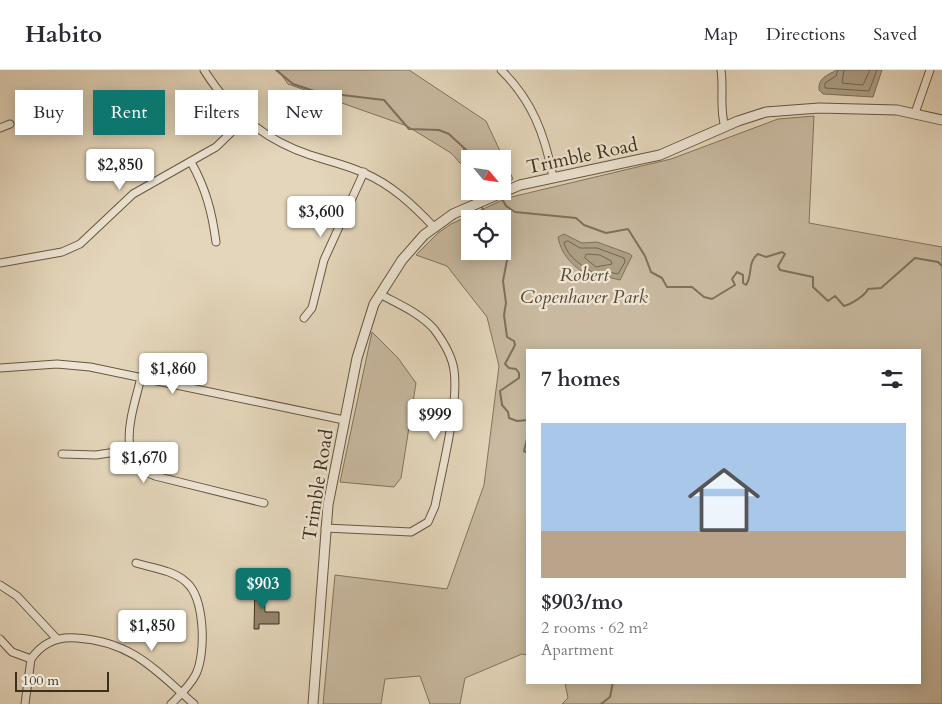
<!DOCTYPE html>
<meta charset="utf-8">
<style>
body{margin:0;font-family:Cardo,serif;background:#f2f2f3;color:#2b2b33;height:100vh;display:flex;flex-direction:column;font-size:19px;white-space:nowrap}
*{box-sizing:border-box;margin:0}
p{font-size:16px;color:#7c7c81}
.icon{flex:none;width:28px;height:28px;fill:none;stroke:currentColor;stroke-width:2;stroke-linecap:round;stroke-linejoin:round}
.map{position:relative;flex:1;overflow:hidden}
.panel{position:absolute;left:526px;top:279px;width:395px;height:335px;display:flex;flex-direction:column;background:#fff;border-radius:0px;box-shadow:0 2px 12px #0003}
.panel>*{flex:none}
.guide{position:absolute;left:15px;top:20px;width:436px;height:45px;display:flex;gap:10px}
.needle{width:32px;rotate:119deg}
.fabs{position:absolute;left:461px;top:80px;display:grid;gap:10px}
.fabs a{display:grid;place-items:center;width:50px;height:50px;border-radius:0px;background:#fff;box-shadow:0 2px 12px #0003;font-size:25px}
.scale{position:absolute;left:15px;bottom:12px;width:94px;box-sizing:border-box;padding-left:5px;border:2px solid #3d2e1a;border-top:0;font-size:14px;line-height:18px;white-space:nowrap;color:#3d2e1a;-webkit-text-stroke:4px #ede4d3;paint-order:stroke}
.price{position:absolute;translate:-50% -42px;padding:0 11px;border-radius:5px;background:#fff;color:#222;font-size:16px;line-height:32px;filter:drop-shadow(0 1px 2px #0008)}
.price::after{content:'';position:absolute;left:50%;top:30px;width:15px;height:11px;margin-left:-8px;background:inherit;clip-path:polygon(0 0,100% 0,50% 100%)}
.price.selected{background:#0f766e;color:#fff}
ul{padding:0;list-style:none}
li{display:grid;align-content:center;gap:10px;height:265px;padding:0 15px}
li+li{border-top:1px solid #e1e1e2}
li span{display:grid;place-items:center;height:155px;border-radius:0px;color:#555}
li>.icon{margin-inline-start:auto}
span .icon{width:90px;height:90px;fill:#fffc;stroke-width:1}
li b{font-size:21px}
h2{display:flex;justify-content:space-between;align-items:center;height:60px;padding:0 15px;font-size:21px}
.chip{padding:0 18px;border-radius:0px;background:#fff;box-shadow:0 2px 12px #0003;font-size:18px;line-height:45px}
.chip.selected{background:#0f766e;color:#fff}
header{display:flex;align-items:center;gap:30px;box-sizing:border-box;height:70px;padding:0 25px;background:#fff;border-bottom:1px solid #e1e1e2}
header strong{font-size:24px}
nav{display:flex;gap:28px;margin-inline-start:auto;font-size:18px}
.map>svg:first-child{display:block}
.green{fill:#c8b9a0;stroke:#82745d;fill-rule:evenodd}
.water{fill:#ab9d84;stroke:#7f715a}
.lines{fill:none;stroke-linecap:round;stroke-linejoin:round}
.shore{stroke:#74664f;stroke-width:1}
.stream{stroke:#7f715a;stroke-width:2}
.building{fill:#94856e;stroke:#3d2e1a}
.minor-casing{stroke:#675842;stroke-width:9}
.tertiary-casing{stroke:#675842;stroke-width:11}
.minor{stroke:#ede4d3;stroke-width:7}
.tertiary{stroke:#ede4d3;stroke-width:9}
.labels{text-anchor:middle;stroke-width:4.5;stroke-linejoin:round;paint-order:stroke}
.street-label{font-size:19px;fill:#3d2e1a;stroke:#ede4d3}
.park-label{font-size:19px;font-style:italic;fill:#594a35;stroke:#ede4d3}
</style>
<header>
<strong>Habito</strong>
<nav><a>Map</a><a>Directions</a><a>Saved</a></nav>
</header>
<div class="map">
<svg width="942" height="634" viewBox="0 0 942 634">
<rect width="100%" height="100%" fill="#e4d6bb"/>
<filter id="stains"><feTurbulence type="fractalNoise" baseFrequency=".004" numOctaves="4"/><feColorMatrix values="0 0 0 0 .2 0 0 0 0 .09 0 0 0 0 .02 0 0 0 .5 -.17"/></filter>
<radialGradient id="worn" r=".72"><stop offset=".6" stop-color="#630" stop-opacity="0"/><stop offset="1" stop-color="#630" stop-opacity=".3"/></radialGradient>
<!-- green -->
<g class="green">
<polygon points="278,0 409,0 486,51 513,109 503,114 502,89 470,89 470,104 451,83 407,56 288,14"/>
<path d="M 814,46 L 809,153 L 942,177 L 942,634 L 562,634 L 568,628 L 565,613 L 920,612 L 920,280 L 528,280 L 527,585 L 522,584 L 465,608 L 460,634 L 430,634 L 420,606 L 385,609 L 381,634 L 323,634 L 335,505 L 447,519 L 484,415 L 499,296 L 487,247 L 447,196 L 416,185 L 438,163 L 451,154 L 507,128 L 671,89 L 778,49 ZM 470,149 L 502,149 L 502,181 L 470,181 Z"/>
<polygon points="372,262 398,288 416,313 401,408 394,417 340,412"/>
</g>
<!-- water -->
<g class="water">
<path d="M 837,0 L 882,0 L 873,27 L 823,24 L 819,20 C 818,8 827,5 837,0 Z"/>
<path d="M 564,164 L 582,173 L 597,172 L 630,184 L 632,186 L 620,210 L 608,207 L 600,208 L 597,211 C 578,200 562,189 558,167 Z"/>
</g>
<g class="lines">
<!-- shore -->
<g class="shore">
<polyline points="838,0 836,6 825,13 825,18 869,21 877,0"/>
<polyline points="844,0 842,13 863,15 870,0"/>
<path d="M 568,171 L 580,178 L 597,178 L 624,188 L 625,192 L 618,204 L 608,202 L 595,204 C 584,197 567,187 564,173 Z"/>
<polygon points="587,184 600,185 611,191 612,194 596,197 585,188"/>
</g>
<!-- stream -->
<g class="stream">
<polyline points="276,0 293,14 317,22 384,30 409,59 439,60 449,64 476,89"/>
<polyline points="464,78 470,117"/>
<polyline points="473,121 477,130"/>
<path d="M 501,127 L 506,136 L 515,142 L 576,148 L 584,155 L 606,163 L 628,159 L 645,186 L 651,202 L 662,208 L 667,217 L 692,217 L 704,227 L 712,229 L 735,215 L 732,209 L 737,202 L 743,205 L 743,213 L 746,215 C 753,205 747,192 758,184 L 766,187 L 782,182 L 785,184 L 778,196 L 780,200 L 813,207 L 813,217 L 828,231 L 835,226 L 844,236 C 851,234 865,226 868,219 L 881,218 L 915,188 L 938,192 L 942,196"/>
<polyline points="481,136 489,149"/>
<polyline points="500,181 507,190 503,211 506,233 504,245 507,267 514,271 515,275 505,294 509,298 516,299 519,303 519,308 500,321 502,335 508,342 509,348 517,351 528,350"/>
<polyline points="528,365 524,381 528,383"/>
<polyline points="601,634 610,627 613,612"/>
</g>
</g>
<!-- building -->
<polygon class="building" points="255,516 264,517 265,542 279,542 279,554 259,554 259,559 254,559"/>
<g class="lines">
<!-- minor casing -->
<g class="minor-casing">
<g id="minor">
<path d="M 204,0 C 229,40 265,70 310,85 C 328,91 347,95 364,103 C 392,115 413,135 434,157"/>
<path d="M 501,0 C 532,30 545,65 553,107"/>
<path d="M 721,0 C 724,20 719,38 725,57"/>
<polyline points="915,43 930,0"/>
<polyline points="0,58 10,54"/>
<path d="M 191,92 C 206,119 212,142 216,172"/>
<polyline points="0,193 62,182 80,174 133,124 216,77 245,49"/>
<polyline points="304,248 312,238 324,190 364,102"/>
<polyline points="0,298 57,294 90,297 344,350"/>
<path d="M 141,307 C 134,340 112,390 155,406 L 264,433"/>
<polyline points="62,384 96,385 129,380"/>
<path d="M 325,458 L 411,462 L 428,452 L 435,436 C 442,399 459,335 454,300 C 452,286 443,271 434,259 C 420,243 398,234 380,224"/>
<path d="M 136,493 C 152,498 173,500 186,512 C 205,528 206,583 196,604 C 190,616 180,625 171,634"/>
<polyline points="0,515 17,526 57,569"/>
<polyline points="0,569 12,582 31,589 25,634"/>
<path d="M 31,589 C 42,573 57,566 77,568 C 133,572 155,600 194,634"/>
</g>
</g>
<!-- tertiary casing -->
<g class="tertiary-casing">
<polyline id="tertiary" points="313,634 328,435 357,288 374,234 402,190 424,165 453,144 520,115 660,85 738,51 766,42 819,38 897,40 942,50"/>
</g>
<!-- minor -->
<use href="#minor" class="minor"/>
<!-- tertiary -->
<use href="#tertiary" class="tertiary"/>
</g>
<g class="labels">
<!-- street labels -->
<g class="street-label">
<text transform="translate(582 85) rotate(-12)" y="7">Trimble Road</text>
<text transform="translate(317 415) rotate(-81)" y="7">Trimble Road</text>
</g>
<!-- park labels -->
<g class="park-label">
<text x="584" y="211">Robert<tspan x="584" dy="22">Copenhaver Park</tspan></text>
</g>
</g>
<rect width="100%" height="100%" filter="url(#stains)"/>
<rect width="100%" height="100%" fill="url(#worn)"/>
</svg>
<div class="fabs">
<a><svg class="needle" viewBox="-14 -14 28 28"><path d="M0-13l5 13h-10z" fill="#e53935"/><path d="M0 13l5-13h-10z" fill="#7c7c81"/></svg></a>
<a><svg class="icon" aria-label="locate" viewBox="0 0 24 24"><circle cx="12" cy="12" r="6"/><path d="M12 2v4M12 18v4M2 12h4M18 12h4"/></svg></a>
</div>
<div class="scale">100 m</div>
<b class="price" style="left:120px;top:121px">$2,850</b>
<b class="price" style="left:321px;top:168px">$3,600</b>
<b class="price" style="left:173px;top:325px">$1,860</b>
<b class="price" style="left:435px;top:371px">$999</b>
<b class="price" style="left:144px;top:414px">$1,670</b>
<b class="price selected" style="left:263px;top:540px">$903</b>
<b class="price" style="left:152px;top:582px">$1,850</b>
<div class="guide">
<a class="chip">Buy</a>
<a class="chip selected">Rent</a>
<a class="chip">Filters</a>
<a class="chip">New</a>
</div>
<section class="panel">
<h2>7 homes<svg class="icon" aria-label="filters" viewBox="0 0 24 24"><path d="M4 7h16M4 17h16"/><circle cx="9" cy="7" r="2"/><circle cx="15" cy="17" r="2"/></svg></h2>
<ul>
<li><span style="background:linear-gradient(#a9c7e8 70%,#b9a48a 0)"><svg class="icon" aria-label="home" viewBox="0 0 24 24"><path d="M3 11l9-7 9 7M6 9v11h12V9"/></svg></span><div><b>$903/mo</b><p>2 rooms · 62 m²</p><p>Apartment</p></div></li>
</ul>
</section>
</div>
